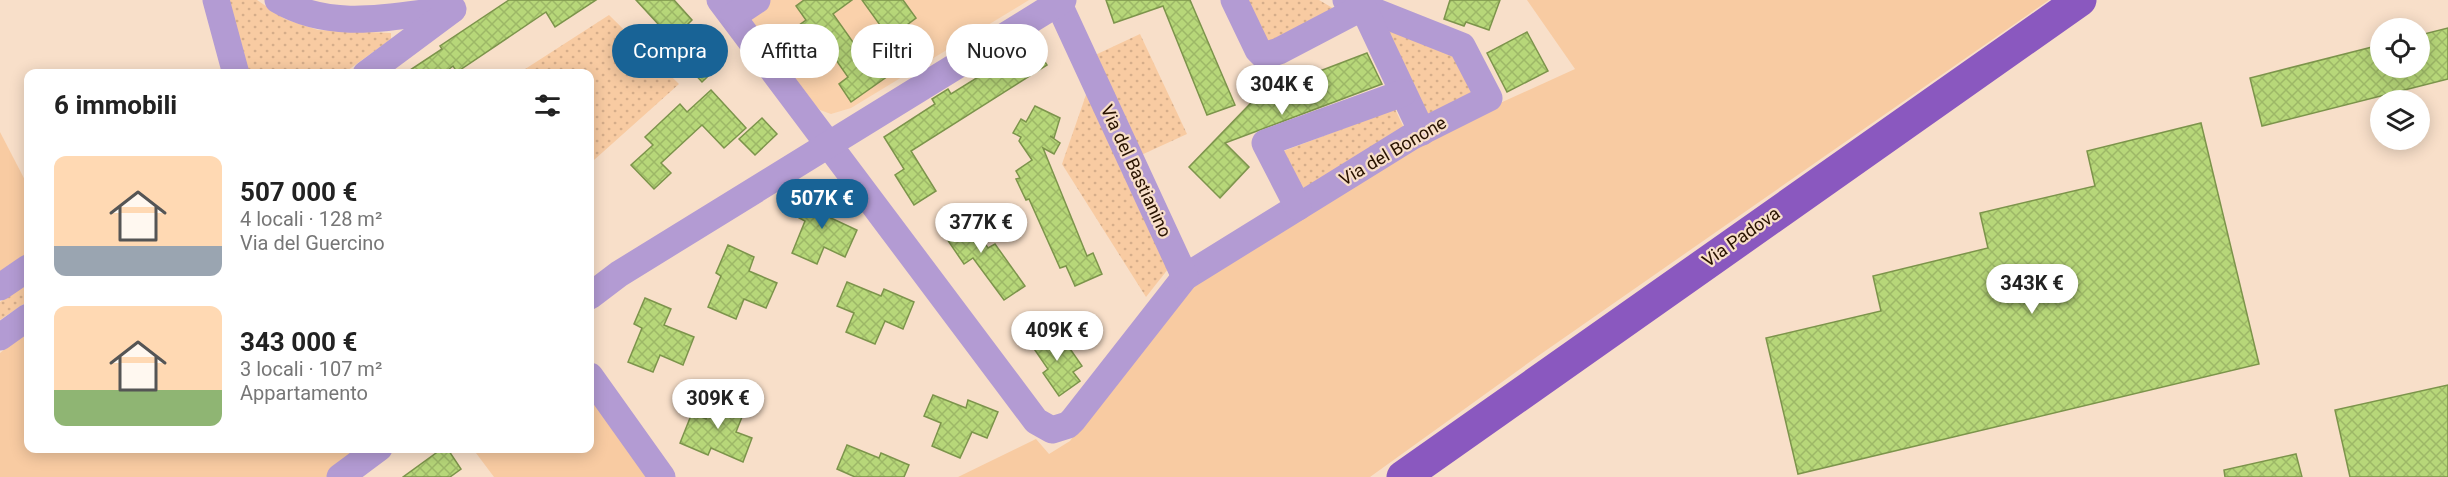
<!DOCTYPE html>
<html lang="it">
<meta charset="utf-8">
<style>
body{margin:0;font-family:Roboto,sans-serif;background:#f2f2f2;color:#222;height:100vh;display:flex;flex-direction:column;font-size:22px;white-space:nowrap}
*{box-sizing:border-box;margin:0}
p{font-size:20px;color:#767676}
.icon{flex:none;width:33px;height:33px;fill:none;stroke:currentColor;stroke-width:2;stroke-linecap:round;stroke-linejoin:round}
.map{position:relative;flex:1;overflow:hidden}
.panel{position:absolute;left:24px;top:69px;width:570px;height:384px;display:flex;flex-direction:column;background:#fff;border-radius:12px;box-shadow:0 3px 15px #0003}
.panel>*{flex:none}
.hud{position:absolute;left:612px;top:24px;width:570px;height:54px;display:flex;gap:12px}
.buttons{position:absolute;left:2370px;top:18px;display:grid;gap:12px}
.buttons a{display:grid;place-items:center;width:60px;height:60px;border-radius:50%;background:#fff;box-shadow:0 3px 15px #0003;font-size:30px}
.price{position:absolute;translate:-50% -51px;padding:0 14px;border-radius:21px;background:#fff;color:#222;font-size:20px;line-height:39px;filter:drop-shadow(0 2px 3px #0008)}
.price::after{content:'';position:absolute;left:50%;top:36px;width:18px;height:14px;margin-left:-9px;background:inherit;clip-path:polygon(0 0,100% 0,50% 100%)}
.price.active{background:#186396;color:#fff}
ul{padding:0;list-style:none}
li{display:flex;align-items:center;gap:18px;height:150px;padding:0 30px}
li span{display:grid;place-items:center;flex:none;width:168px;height:120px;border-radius:12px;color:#555}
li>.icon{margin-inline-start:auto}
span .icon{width:72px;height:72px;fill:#fffc;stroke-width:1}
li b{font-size:26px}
h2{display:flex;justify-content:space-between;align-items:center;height:72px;padding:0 30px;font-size:26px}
.pill{padding:0 21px;border-radius:27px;background:#fff;box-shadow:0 3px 15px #0003;font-size:21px;line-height:54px}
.pill.active{background:#186396;color:#fff}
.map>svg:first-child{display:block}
.built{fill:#fad1ab}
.grass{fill:url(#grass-dots)}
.park{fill:#f8cba2}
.building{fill:url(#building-cross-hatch);stroke:#7c944b;stroke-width:1.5}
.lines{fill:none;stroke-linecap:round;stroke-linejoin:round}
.minor{stroke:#b39bd3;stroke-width:27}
.major{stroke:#8a58bf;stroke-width:33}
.labels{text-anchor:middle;stroke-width:4.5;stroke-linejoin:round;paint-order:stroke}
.street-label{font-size:18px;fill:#291300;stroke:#f8dfc9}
</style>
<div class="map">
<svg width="2448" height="477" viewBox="0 0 2448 477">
<defs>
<pattern id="grass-dots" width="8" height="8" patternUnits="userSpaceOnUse" patternTransform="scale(1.5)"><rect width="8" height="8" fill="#f8cba2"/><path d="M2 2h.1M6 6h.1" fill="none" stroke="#d5ad8a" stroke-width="1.8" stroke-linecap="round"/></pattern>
<pattern id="building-cross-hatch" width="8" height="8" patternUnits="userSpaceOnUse" patternTransform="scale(1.5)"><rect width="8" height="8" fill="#b7d779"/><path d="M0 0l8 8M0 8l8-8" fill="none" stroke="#9db867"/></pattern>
</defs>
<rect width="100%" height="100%" fill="#f8dfc9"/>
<!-- built -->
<polygon class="built" points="768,0 1029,0 851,108 831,114 820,110 813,103 747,16"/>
<!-- grass -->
<g class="grass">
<polygon points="229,0 257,0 285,19 318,30 391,33 391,39 344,73 246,73"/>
<polygon points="1244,0 1319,0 1336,10 1268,47"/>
<polygon points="609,15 679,84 594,160 590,157 590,74 519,73"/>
<polygon points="1378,19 1454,53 1477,97 1426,124"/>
<polygon points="1140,34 1187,134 1139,156 1093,56"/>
<polygon points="1087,92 1172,264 1146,297 1062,164"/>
<polygon points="1395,109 1404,128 1300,192 1281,152"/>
<polygon points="28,283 28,301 0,320 0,302"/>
</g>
<!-- park -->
<g class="park">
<polygon points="1527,0 2049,0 1538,356 1370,477 958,477 1036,439 1049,454 1070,441 1186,281 1423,138 1575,69"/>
<polygon points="0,132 28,186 28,260 0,278"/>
<polygon points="28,330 28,448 365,449 326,477 0,477 0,353"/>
<polygon points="590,397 647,477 494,477 473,449 590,448"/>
</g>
<!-- building -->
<g class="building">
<polygon points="509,0 596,0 555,27 546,12 457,72 453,66 443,74 404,74 442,49 440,46"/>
<polygon points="636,0 674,0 692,20 688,24 723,62 702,82 666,43 671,38"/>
<polygon points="804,0 852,0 833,14 862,55 888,36 862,0 903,0 916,18 907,25 925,50 851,102 839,84 848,77 827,47 811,58 805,51 791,61 777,41 806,20 796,6"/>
<polygon points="1106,0 1190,0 1235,105 1207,115 1163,6 1114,23"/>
<polygon points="1450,0 1500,0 1489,30 1466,22 1464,26 1444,19"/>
<polygon points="2448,28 2448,79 2262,126 2250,78 2380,45 2380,68 2420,68 2420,35"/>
<polygon points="1527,32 1548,71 1507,92 1487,53"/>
<polygon points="1034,45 1047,65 911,151 936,191 914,205 895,175 904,169 884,137 935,104 932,99 948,89 951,94 996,66 993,62 1010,51 1014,57"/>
<polygon points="1367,53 1382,84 1225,143 1249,167 1220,198 1189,167 1251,103 1280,91 1278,87"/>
<polygon points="711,90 746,128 724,148 702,125 661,163 671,173 654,189 631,165 653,145 645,137 680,104 687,112"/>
<polygon points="1035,106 1060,118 1054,138 1050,136 1060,143 1054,154 1043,148 1087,256 1093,253 1102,274 1075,286 1066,266 1060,268 1029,199 1026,200 1016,179 1020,178 1016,171 1032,160 1019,141 1021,137 1013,133 1021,119 1026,122"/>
<polygon points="762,118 777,134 755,155 739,139"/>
<polygon points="2201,123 2259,364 1798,474 1766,338 1881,311 1873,276 1988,248 1980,213 2095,186 2087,151"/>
<polygon points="811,190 838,201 831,218 857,230 845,257 824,247 817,264 792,253 805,221 799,218"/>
<polygon points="961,209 988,248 995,244 1025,286 1004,300 973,258 964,264 938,226"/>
<polygon points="728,245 754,257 749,271 777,283 766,308 744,299 736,319 708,307 721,276 716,273"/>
<polygon points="847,282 881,296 884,289 914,302 903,329 885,321 875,344 846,332 854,313 837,306"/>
<polygon points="645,298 671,309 664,325 694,337 683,365 660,355 653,372 628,362 642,328 634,324"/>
<polygon points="1050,329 1060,343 1064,340 1082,366 1073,372 1080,381 1059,396 1043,373 1048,369 1030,343"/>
<polygon points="2448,385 2448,477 2350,477 2335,410"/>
<polygon points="716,394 746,407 736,432 752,438 743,462 711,448 708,455 680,443 692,413 706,419"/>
<polygon points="933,395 966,408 968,400 998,412 987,438 972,432 960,458 932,446 941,423 924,416"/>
<polygon points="847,445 879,458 881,453 909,465 904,477 855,477 837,469"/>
<polygon points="443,448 447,448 461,469 450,477 403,477"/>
<polygon points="2296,454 2302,477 2225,477 2224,470"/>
</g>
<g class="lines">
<!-- minor -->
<g class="minor">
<polyline points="216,0 236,74"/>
<path d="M 278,0 C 332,32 394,16 453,9"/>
<polyline points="720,0 1036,421 1052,430 1068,425 1073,420 1185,277 1411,137 1489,98 1462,46 1346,0"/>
<polyline points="1057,0 1185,277"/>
<polyline points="1234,0 1258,50 1264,56 1279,51 1363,7 1422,132"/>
<polyline points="733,16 757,0"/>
<polyline points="366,74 452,10"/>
<polyline points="1298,207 1265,143 1403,93"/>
<polyline points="0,287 28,268"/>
<polyline points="590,296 619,274 1063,0"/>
<polyline points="0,337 28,317"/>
<polyline points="590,376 662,477"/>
<polyline points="340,477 379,448"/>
</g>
<!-- major -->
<polyline class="major" points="1403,477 2080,0"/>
</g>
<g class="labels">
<!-- street labels -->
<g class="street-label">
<text transform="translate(1393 151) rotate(-30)" y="6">Via del Bonone</text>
<text transform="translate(1136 171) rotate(65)" y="6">Via del Bastianino</text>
<text transform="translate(1741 237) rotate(-35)" y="6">Via Padova</text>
</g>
</g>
</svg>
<div class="buttons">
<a><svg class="icon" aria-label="locate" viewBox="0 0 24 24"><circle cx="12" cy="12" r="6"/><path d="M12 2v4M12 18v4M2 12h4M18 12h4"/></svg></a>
<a><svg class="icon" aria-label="layers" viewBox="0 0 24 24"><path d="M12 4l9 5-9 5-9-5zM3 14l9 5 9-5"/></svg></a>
</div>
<b class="price" style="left:1282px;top:116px">304K €</b>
<b class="price active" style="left:822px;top:230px">507K €</b>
<b class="price" style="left:981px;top:254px">377K €</b>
<b class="price" style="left:2032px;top:315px">343K €</b>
<b class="price" style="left:1057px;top:362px">409K €</b>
<b class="price" style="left:718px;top:430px">309K €</b>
<div class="hud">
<a class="pill active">Compra</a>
<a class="pill">Affitta</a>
<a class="pill">Filtri</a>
<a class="pill">Nuovo</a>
</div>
<section class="panel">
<h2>6 immobili<svg class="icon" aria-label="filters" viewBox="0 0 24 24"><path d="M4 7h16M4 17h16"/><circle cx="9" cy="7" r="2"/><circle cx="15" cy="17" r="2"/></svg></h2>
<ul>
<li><span style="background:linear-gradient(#ffd9b3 75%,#9aa5b1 0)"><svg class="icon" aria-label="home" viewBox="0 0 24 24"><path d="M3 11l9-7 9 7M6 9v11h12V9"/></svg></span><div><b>507 000 €</b><p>4 locali · 128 m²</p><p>Via del Guercino</p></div></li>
<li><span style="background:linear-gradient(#ffd9b3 70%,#8fb573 0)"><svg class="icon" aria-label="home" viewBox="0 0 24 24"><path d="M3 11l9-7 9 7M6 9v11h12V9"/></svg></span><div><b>343 000 €</b><p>3 locali · 107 m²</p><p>Appartamento</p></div></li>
</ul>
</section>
</div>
